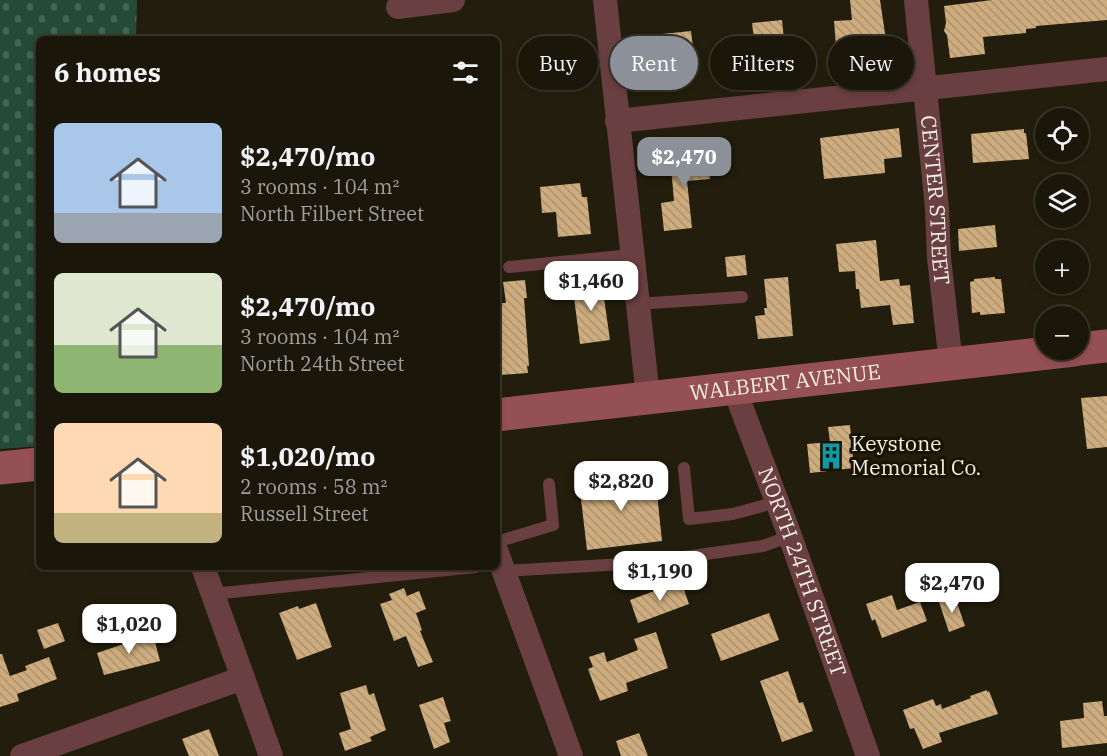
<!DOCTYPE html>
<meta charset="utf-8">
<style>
body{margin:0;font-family:"IBM Plex Serif",serif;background:#231f12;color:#f1f3f6;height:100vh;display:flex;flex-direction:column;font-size:22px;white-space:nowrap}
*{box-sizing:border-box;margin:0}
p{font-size:20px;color:#9f9f9c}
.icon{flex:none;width:33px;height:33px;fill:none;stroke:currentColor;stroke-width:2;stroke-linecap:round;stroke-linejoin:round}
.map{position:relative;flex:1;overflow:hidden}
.drawer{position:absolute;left:36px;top:36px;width:464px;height:534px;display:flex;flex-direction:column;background:#1a1609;border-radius:9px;box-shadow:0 3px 9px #0003,0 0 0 2px #38352a}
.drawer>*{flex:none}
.guide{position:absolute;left:518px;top:36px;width:500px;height:54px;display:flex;gap:12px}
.tools{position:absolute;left:1035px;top:108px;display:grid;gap:12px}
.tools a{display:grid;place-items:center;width:54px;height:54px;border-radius:50%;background:#1a1609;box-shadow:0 3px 9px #0003,0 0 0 2px #38352a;font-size:30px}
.price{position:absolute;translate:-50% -51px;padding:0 14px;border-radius:12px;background:#fff;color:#222;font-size:20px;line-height:39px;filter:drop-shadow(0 2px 3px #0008)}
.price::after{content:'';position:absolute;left:50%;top:36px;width:18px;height:14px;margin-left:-9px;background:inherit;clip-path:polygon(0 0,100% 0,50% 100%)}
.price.on{background:#8c9099;color:#fff}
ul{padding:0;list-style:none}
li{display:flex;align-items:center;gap:18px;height:150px;padding:0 18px}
li span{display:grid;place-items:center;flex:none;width:168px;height:120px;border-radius:9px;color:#555}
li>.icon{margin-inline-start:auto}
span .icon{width:72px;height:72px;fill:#fffc;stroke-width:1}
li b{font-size:26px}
h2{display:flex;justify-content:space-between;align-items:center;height:72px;padding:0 18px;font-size:26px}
.pill{padding:0 21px;border-radius:27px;background:#1a1609;box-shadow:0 3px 9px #0003,0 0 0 2px #38352a;font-size:21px;line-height:54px}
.pill.on{background:#8c9099;color:#fff}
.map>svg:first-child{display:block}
.cemetery{fill:url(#cemetery-stones)}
.building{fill:url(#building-back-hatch)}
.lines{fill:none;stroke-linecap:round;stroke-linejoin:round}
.service{stroke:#6a3f41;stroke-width:12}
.minor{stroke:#6a3f41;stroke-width:24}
.secondary{stroke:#955055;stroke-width:33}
.labels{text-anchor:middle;stroke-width:6;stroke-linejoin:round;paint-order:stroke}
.street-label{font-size:21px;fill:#f1eee3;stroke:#181404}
.poi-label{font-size:21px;fill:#f1eee3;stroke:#181404;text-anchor:start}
</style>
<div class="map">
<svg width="1107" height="756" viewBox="0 0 1107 756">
<defs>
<pattern id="cemetery-stones" width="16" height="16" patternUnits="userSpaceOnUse" patternTransform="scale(1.5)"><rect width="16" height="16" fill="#244a38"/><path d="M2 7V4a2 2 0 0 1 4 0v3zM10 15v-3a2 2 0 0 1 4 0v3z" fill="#446455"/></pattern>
<pattern id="building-back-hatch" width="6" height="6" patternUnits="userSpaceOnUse" patternTransform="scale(1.5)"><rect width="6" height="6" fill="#ceac7d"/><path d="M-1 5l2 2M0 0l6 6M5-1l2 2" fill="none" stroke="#ac936f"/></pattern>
</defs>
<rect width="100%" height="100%" fill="#221d0c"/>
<!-- cemetery -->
<polygon class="cemetery" points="0,0 137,0 136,39 39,39 39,446 0,449"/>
<!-- building -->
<g class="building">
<polygon points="850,0 880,0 886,40 860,42 861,56 837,58 834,21 852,20"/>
<polygon points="992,0 1107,0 1107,20 1036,26 1036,28 1026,29 1026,33 983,37 985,54 950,58 947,35 944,31 946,23 944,6"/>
<polygon points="782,20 787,70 758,72 752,23"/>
<polygon points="691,31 694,55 671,57 672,71 640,74 637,45 654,43 653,35"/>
<polygon points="578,49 583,84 555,87 552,62 565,60 564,50"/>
<polygon points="899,128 902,157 884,159 885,173 824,179 820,138"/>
<polygon points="1024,129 1024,133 1026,133 1029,159 973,163 971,134"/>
<polygon points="707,151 710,179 687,181 692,228 664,231 661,203 674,201 670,155"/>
<polygon points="580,183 582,197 587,197 591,234 558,237 556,212 542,213 540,187"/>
<polygon points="995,225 997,247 959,251 958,229"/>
<polygon points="876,240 880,281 899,279 900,286 910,285 914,323 893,325 890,305 861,308 859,289 856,289 855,271 839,272 836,244"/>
<polygon points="745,255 747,275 727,277 725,257"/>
<polygon points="788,277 793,336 758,339 755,316 765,315 764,308 767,308 764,279"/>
<polygon points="995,277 995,279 1001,279 1005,313 980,315 980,312 972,313 970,282 974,281 974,279"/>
<polygon points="599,279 601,291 603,291 610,340 580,344 572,282"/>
<polygon points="525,280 527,298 524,298 529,366 527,366 528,373 499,375 499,368 496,368 496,303 506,303 503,282"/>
<polygon points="1107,396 1107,447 1087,449 1081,398"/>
<polygon points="850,425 854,468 810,473 807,444 830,442 828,427"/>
<polygon points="655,474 662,541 587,550 579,482"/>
<polygon points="681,581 689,604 638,623 630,600"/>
<polygon points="404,588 407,596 419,591 426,609 416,613 422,630 420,631 433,662 418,667 406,636 394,641 380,604 392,600 389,594"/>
<polygon points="892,595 897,610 920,602 927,621 882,638 875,619 872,621 866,604"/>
<polygon points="955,597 965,626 949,632 939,602"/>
<polygon points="316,603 332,647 297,660 279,613 298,606 299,609"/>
<polygon points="769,613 779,640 721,661 711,634"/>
<polygon points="58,623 65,641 44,649 37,630"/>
<polygon points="656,632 668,668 626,683 628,691 600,701 588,669 593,667 589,657 604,652 607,662 638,650 634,639"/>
<polygon points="153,634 160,661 104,675 97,653"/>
<polygon points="0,654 2,654 10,676 27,670 25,666 49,657 57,679 17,694 19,701 0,707"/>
<polygon points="788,671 799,703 803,702 813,731 782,742 760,681"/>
<polygon points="366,685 369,695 374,693 386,730 370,737 372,741 345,751 339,733 351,729 340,693"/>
<polygon points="987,690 987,692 989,691 998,714 939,733 942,742 923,749 914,728 910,729 903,710 933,699 936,706 941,704 942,709 971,698 970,696"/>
<polygon points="443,697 451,721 444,723 450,742 434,749 419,705"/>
<polygon points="1102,701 1104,716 1107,716 1107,743 1062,748 1060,721 1084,718 1083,703"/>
<polygon points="209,729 219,756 189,756 182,739"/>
<polygon points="639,733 648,756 621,756 616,741"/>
</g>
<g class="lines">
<!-- service -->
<g class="service">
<polyline points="509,267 632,255"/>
<polyline points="637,304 742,297"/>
<polyline points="684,468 689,519 733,514 777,502"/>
<polyline points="496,542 553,525 549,484"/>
<polyline points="505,571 641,563 763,546 790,536"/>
<polyline points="213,594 476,567"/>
</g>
<!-- minor -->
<g class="minor">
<polyline points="605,0 648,397"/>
<path id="s1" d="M 916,0 L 937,208 L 939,258 L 951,364"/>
<polyline points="398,7 453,0"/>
<polyline points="617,121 1107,69"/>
<path id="s2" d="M 734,388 L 790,536 L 868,756"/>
<polyline points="496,550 571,756"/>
<polyline points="203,567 271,756"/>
<polyline points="22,756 243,678"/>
</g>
<!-- secondary -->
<g class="secondary">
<polyline points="1078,349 1107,346"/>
<path id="s3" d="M 496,415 L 1074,350"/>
<polyline points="0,468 39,464"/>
</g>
</g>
<!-- icons -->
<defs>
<g id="building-bare" transform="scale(2.07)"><path d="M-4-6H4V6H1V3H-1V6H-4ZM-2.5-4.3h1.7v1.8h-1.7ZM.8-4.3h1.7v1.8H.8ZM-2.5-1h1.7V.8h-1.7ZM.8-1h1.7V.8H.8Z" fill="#0f9aa8" stroke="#181404" stroke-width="2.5" paint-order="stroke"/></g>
</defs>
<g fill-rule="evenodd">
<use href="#building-bare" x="831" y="456"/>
</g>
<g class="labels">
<!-- street labels -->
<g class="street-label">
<text dy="7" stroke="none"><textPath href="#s1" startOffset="201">CENTER STREET</textPath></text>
<text dy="7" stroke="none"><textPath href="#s3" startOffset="291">WALBERT AVENUE</textPath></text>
<text dy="7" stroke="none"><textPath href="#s2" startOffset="196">NORTH 24TH STREET</textPath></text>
</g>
<!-- poi labels -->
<g class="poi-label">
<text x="851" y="451">Keystone<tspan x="851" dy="24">Memorial Co.</tspan></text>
</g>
</g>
</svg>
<div class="tools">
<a><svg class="icon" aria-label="locate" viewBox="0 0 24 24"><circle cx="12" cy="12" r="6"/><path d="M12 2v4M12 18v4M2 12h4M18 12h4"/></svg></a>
<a><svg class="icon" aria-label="layers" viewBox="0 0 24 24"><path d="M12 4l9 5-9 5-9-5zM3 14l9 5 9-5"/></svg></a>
<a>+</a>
<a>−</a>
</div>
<b class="price on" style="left:684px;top:188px">$2,470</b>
<b class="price" style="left:591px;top:312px">$1,460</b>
<b class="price" style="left:621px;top:512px">$2,820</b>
<b class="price" style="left:660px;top:602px">$1,190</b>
<b class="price" style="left:952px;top:614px">$2,470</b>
<b class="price" style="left:129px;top:655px">$1,020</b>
<div class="guide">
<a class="pill">Buy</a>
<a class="pill on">Rent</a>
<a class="pill">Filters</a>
<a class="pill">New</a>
</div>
<section class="drawer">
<h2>6 homes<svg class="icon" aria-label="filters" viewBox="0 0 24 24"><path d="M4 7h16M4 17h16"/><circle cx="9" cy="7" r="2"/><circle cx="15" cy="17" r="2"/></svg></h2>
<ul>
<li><span style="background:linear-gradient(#a9c7e8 75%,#9aa5b1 0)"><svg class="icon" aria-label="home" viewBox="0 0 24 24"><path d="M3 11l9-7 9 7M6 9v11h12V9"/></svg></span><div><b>$2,470/mo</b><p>3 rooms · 104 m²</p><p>North Filbert Street</p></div></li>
<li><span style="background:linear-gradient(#dfe7d0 60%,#8fb573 0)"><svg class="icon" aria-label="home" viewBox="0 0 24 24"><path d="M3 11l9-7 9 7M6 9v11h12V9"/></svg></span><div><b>$2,470/mo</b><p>3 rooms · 104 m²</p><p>North 24th Street</p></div></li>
<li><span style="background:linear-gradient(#ffd9b3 75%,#c2b280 0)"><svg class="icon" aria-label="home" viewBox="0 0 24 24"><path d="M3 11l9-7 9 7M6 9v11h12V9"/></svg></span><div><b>$1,020/mo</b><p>2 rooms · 58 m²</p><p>Russell Street</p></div></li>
</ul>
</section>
</div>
